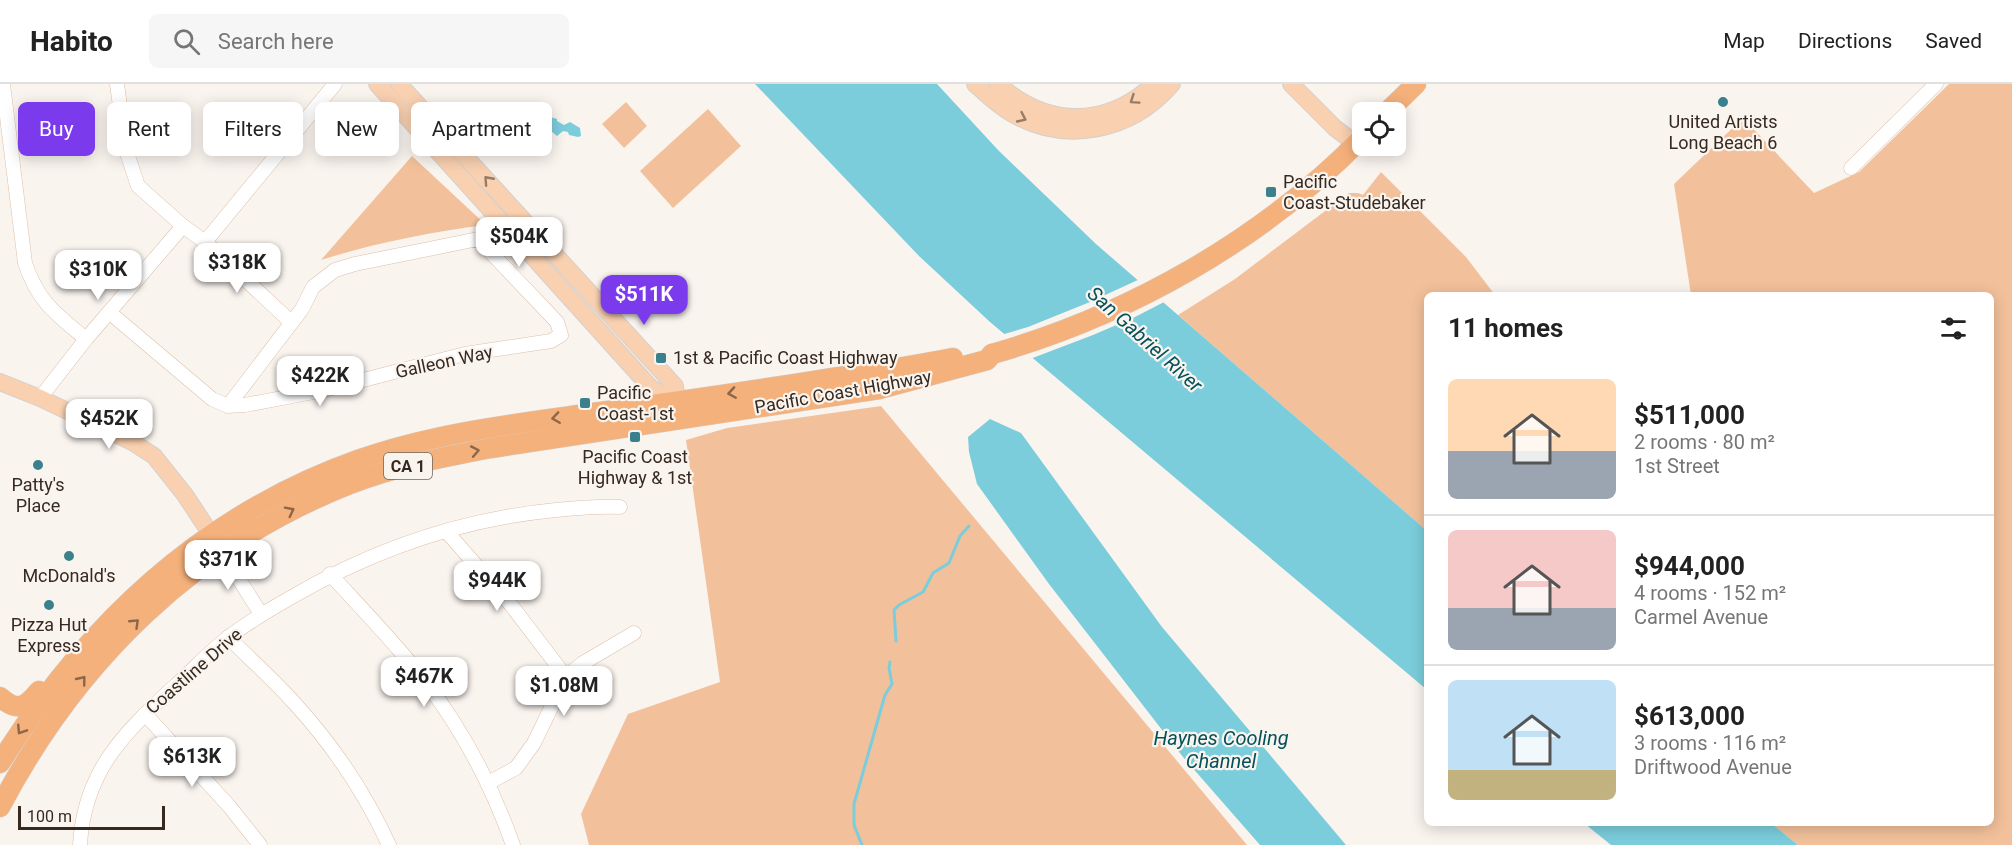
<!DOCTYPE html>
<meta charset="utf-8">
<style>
body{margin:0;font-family:Roboto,sans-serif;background:#f6f6f6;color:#222;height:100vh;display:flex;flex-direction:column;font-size:22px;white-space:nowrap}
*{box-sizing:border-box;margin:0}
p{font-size:20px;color:#767676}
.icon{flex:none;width:33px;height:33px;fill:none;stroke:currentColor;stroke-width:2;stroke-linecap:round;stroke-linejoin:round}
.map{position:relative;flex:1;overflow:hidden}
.sheet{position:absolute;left:1424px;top:208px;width:570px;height:534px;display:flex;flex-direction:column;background:#fff;border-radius:9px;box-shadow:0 3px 15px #0003}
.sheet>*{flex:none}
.hud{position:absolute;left:18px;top:18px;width:570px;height:54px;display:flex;gap:12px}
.tools{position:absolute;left:1352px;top:18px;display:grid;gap:12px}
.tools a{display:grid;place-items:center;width:54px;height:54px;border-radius:9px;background:#fff;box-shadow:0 3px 15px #0003;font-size:30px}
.scale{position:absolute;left:18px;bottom:15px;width:147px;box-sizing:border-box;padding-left:6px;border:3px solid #352920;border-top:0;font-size:16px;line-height:21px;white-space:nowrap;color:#352920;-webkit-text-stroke:4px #faf4ef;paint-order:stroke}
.price{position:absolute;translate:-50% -51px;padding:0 14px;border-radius:12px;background:#fff;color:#222;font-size:20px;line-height:39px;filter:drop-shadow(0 2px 3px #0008)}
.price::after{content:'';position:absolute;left:50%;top:36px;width:18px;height:14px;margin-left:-9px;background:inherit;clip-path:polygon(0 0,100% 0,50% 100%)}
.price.current{background:#7c3aed;color:#fff}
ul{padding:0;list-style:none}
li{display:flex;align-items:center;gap:18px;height:150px;padding:0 24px}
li+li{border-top:2px solid #e0e0e0}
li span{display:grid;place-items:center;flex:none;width:168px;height:120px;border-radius:9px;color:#555}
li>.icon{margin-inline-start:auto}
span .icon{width:72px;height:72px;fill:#fffc;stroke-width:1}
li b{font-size:26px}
h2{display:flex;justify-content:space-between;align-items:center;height:72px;padding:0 24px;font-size:26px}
.tag{padding:0 21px;border-radius:9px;background:#fff;box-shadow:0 3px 15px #0003;font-size:21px;line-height:54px}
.tag.current{background:#7c3aed;color:#fff}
header{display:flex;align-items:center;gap:36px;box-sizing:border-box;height:84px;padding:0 30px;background:#fff;border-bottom:2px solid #e0e0e0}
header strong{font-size:28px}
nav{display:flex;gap:33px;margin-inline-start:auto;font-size:21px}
.search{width:420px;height:54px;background:#f6f6f6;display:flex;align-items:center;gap:15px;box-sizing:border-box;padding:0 21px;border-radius:9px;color:#767676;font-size:22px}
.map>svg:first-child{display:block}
.green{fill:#f2c19b}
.water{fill:#7bcddc}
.pier{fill:#faf4ef}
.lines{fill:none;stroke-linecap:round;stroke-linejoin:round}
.stream{stroke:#7bcddc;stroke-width:3}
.minor-casing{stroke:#debfa7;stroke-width:15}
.major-casing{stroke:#d3d0ce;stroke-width:18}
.highway-casing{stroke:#d3d0ce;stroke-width:21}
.minor{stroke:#fff;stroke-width:14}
.major{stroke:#f9d0b0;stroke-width:16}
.highway{stroke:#f5b17b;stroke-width:20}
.oneway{stroke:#977c68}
.oneway2{stroke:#8b6649}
.poi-dot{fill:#3b818d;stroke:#faf4ef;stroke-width:2}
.labels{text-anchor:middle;stroke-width:4.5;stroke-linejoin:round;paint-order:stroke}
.shield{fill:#faf4ef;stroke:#70665e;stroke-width:1.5}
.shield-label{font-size:16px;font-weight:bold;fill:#352920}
.poi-label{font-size:18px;fill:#352920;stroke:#faf4ef}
.street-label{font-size:18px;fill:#352920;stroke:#faf4ef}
.water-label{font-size:20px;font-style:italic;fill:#03515b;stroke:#faf4ef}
</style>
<header>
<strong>Habito</strong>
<div class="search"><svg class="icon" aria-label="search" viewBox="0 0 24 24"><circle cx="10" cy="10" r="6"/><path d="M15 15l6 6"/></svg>Search here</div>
<nav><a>Map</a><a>Directions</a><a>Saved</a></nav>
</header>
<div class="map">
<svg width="2012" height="761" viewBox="0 0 2012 761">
<rect width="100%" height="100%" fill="#faf4ef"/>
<!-- green -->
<g class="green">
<polygon points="1949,0 2012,0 2012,761 1798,761 1772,740 1990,740 1990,212 1691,211 1674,100 1743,34 1814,109 1859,88"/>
<polygon points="626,18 647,42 624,64 602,40"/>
<polygon points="708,25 741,62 673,124 640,87"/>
<path d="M 412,72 L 486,141 C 430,148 375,159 321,176 Z"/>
<polygon points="1381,88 1466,173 1495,211 1426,212 1426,446 1178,231 1235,195 1349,109 1358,109 1363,111"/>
<polygon points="881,322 1247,761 589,761 581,730 628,630 720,598 686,356 727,344"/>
</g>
<!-- water -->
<g class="water">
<polygon points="755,0 937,0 999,67 1096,160 1426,446 1426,605 990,238 919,172"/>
<polygon points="547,32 557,35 557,37 564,41 570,38 580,44 581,52 578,53 569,51 568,48 563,47 557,52 545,42 544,37"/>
<polygon points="990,335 1021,349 1162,543 1346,761 1260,761 1183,673 1049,500 977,400 969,368 968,353"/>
<polygon points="1585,740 1772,740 1798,761 1611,761"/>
</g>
<!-- pier -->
<polygon class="pier" points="1140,195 1166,217 1135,233 1093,251 1030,275 1001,251 1028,243 1090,218"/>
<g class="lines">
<!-- stream -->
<g class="stream">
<polyline points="896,557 894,526 899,521 923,508 933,489 949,479 960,452 969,442"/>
<polyline points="862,761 854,741 854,720 885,611 892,600 889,584 890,578"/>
</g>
<!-- minor casing -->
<g class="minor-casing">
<g id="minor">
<path d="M 3,0 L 25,179 C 38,218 56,230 86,255"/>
<polyline points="117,0 126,66 138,102 183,142 205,158 291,238"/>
<polyline points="1851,84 1936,0"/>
<polyline points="205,158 335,0"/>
<polyline points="109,228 212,315 228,322 245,321 324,306 465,270 551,257 561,251 557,238 478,155 355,180 335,186 313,203 302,225 228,322"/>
<polyline points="40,314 86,255 183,142"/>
<polyline points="446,447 511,521 566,593"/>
<polyline points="221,467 261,530"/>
<path d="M 330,490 C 372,536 417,581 451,634 C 477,674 497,716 513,761"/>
<path d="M 228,553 C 251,576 276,598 297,622 C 334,663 366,711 389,761"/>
<polyline points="145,630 229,722 260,761"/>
<polyline points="488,699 516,684 534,659 566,593 583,579 634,549"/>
<path d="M 80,761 C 84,687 124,649 175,602 C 193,586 210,567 229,553 C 248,538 269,526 290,514 C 372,466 462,435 556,426 C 577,424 598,422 620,423"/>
</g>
</g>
<!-- major casing -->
<g class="major-casing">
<g id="major">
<polyline points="377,0 651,304 677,318 680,321"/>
<polyline points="399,0 675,302 677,318"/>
<path d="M 975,0 C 986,10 997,21 1011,29 C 1065,61 1131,48 1172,0"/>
<path d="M 998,0 C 1047,44 1106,44 1154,0"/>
<polyline points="1291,0 1335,44 1356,60"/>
<polyline points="0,298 40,314 134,359 154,372 185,411 218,461"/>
</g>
</g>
<!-- highway casing -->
<g class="highway-casing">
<g id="highway">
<polyline points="1387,28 1416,0"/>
<path d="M 992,270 C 1129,231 1262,156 1362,54"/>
<path d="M 0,613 C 17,628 25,624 39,607"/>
<path d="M 0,679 C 87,540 201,432 358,376 C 434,349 514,340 593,329 C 668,319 744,308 819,296 C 864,289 909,283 953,274"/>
<path d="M 0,723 C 77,576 195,461 350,400 C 396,382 444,373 491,364 L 879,305 L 987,276 L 992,270"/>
</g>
</g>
<!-- minor -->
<use href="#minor" class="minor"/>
<!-- major -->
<use href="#major" class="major"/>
<!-- highway -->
<use href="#highway" class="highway"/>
</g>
<!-- one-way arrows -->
<defs><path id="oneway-chevron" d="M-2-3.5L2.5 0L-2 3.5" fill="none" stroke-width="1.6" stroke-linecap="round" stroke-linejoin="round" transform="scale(1.5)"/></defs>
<g class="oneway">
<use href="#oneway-chevron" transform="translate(1134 16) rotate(146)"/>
<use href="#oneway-chevron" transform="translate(1022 34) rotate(25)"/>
<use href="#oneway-chevron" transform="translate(488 96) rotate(-132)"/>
</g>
<g class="oneway2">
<use href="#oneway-chevron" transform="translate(732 309) rotate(171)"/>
<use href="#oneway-chevron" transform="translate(556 334) rotate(172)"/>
<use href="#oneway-chevron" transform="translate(475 367) rotate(-11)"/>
<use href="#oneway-chevron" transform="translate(290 427) rotate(-27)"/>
<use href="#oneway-chevron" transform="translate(135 539) rotate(-44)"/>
<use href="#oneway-chevron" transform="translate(82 596) rotate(-51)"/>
<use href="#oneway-chevron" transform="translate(21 646) rotate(123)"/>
</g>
<!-- markers -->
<g class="poi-dot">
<circle cx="1723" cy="18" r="6"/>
<rect x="1265" y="102" width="12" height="12" rx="3"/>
<rect x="655" y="268" width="12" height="12" rx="3"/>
<rect x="579" y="313" width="12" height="12" rx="3"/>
<rect x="629" y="347" width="12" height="12" rx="3"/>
<circle cx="38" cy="381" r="6"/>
<circle cx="69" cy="472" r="6"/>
<circle cx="49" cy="521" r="6"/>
</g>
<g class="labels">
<!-- shield labels -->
<rect class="shield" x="384" y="369" width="48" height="26" rx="4.5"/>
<g class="shield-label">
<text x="408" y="388">CA 1</text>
</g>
<!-- poi labels -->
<g class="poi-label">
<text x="1723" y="44">United Artists<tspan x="1723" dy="21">Long Beach 6</tspan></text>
<text x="1283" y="104" text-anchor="start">Pacific<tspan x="1283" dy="21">Coast-Studebaker</tspan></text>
<text x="673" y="280" text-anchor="start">1st &amp; Pacific Coast Highway</text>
<text x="597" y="315" text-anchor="start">Pacific<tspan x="597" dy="21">Coast-1st</tspan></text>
<text x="635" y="379">Pacific Coast<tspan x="635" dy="21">Highway &amp; 1st</tspan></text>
<text x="38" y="407">Patty's<tspan x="38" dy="21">Place</tspan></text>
<text x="69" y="498">McDonald's</text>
<text x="49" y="547">Pizza Hut<tspan x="49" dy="21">Express</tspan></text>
</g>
<!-- street labels -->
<g class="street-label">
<text transform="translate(444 278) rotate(-12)" y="6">Galleon Way</text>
<text transform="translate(843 308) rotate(-10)" y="6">Pacific Coast Highway</text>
<text transform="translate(194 587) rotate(-41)" y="6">Coastline Drive</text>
</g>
<!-- water labels -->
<g class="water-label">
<text transform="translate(1145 255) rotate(42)" y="7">San Gabriel River</text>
<text x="1221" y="661">Haynes Cooling<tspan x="1221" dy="23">Channel</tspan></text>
</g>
</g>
</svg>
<div class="tools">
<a><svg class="icon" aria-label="locate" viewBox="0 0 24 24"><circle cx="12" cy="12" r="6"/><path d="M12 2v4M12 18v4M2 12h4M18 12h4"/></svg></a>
</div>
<div class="scale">100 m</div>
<b class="price" style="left:519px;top:184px">$504K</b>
<b class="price" style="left:237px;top:210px">$318K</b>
<b class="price" style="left:98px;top:217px">$310K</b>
<b class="price current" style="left:644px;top:242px">$511K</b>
<b class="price" style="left:320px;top:323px">$422K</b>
<b class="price" style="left:109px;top:366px">$452K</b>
<b class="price" style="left:228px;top:507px">$371K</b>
<b class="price" style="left:497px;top:528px">$944K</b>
<b class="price" style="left:424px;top:624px">$467K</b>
<b class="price" style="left:564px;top:633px">$1.08M</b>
<b class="price" style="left:192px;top:704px">$613K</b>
<div class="hud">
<a class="tag current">Buy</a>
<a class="tag">Rent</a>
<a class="tag">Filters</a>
<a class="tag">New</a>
<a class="tag">Apartment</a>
</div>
<section class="sheet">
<h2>11 homes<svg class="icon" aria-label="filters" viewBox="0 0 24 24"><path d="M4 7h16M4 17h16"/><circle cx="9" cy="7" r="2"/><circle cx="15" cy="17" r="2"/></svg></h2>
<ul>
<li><span style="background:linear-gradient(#ffd9b3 60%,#9aa5b1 0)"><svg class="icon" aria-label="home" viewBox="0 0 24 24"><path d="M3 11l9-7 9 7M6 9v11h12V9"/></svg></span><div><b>$511,000</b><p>2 rooms · 80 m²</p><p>1st Street</p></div></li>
<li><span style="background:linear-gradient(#f6c9c9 65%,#9aa5b1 0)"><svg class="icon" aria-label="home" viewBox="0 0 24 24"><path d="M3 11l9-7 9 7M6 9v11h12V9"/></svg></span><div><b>$944,000</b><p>4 rooms · 152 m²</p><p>Carmel Avenue</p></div></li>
<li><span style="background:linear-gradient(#bfe0f5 75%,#c2b280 0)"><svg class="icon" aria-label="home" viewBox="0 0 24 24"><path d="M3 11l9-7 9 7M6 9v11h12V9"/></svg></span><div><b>$613,000</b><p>3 rooms · 116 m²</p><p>Driftwood Avenue</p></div></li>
</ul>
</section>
</div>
